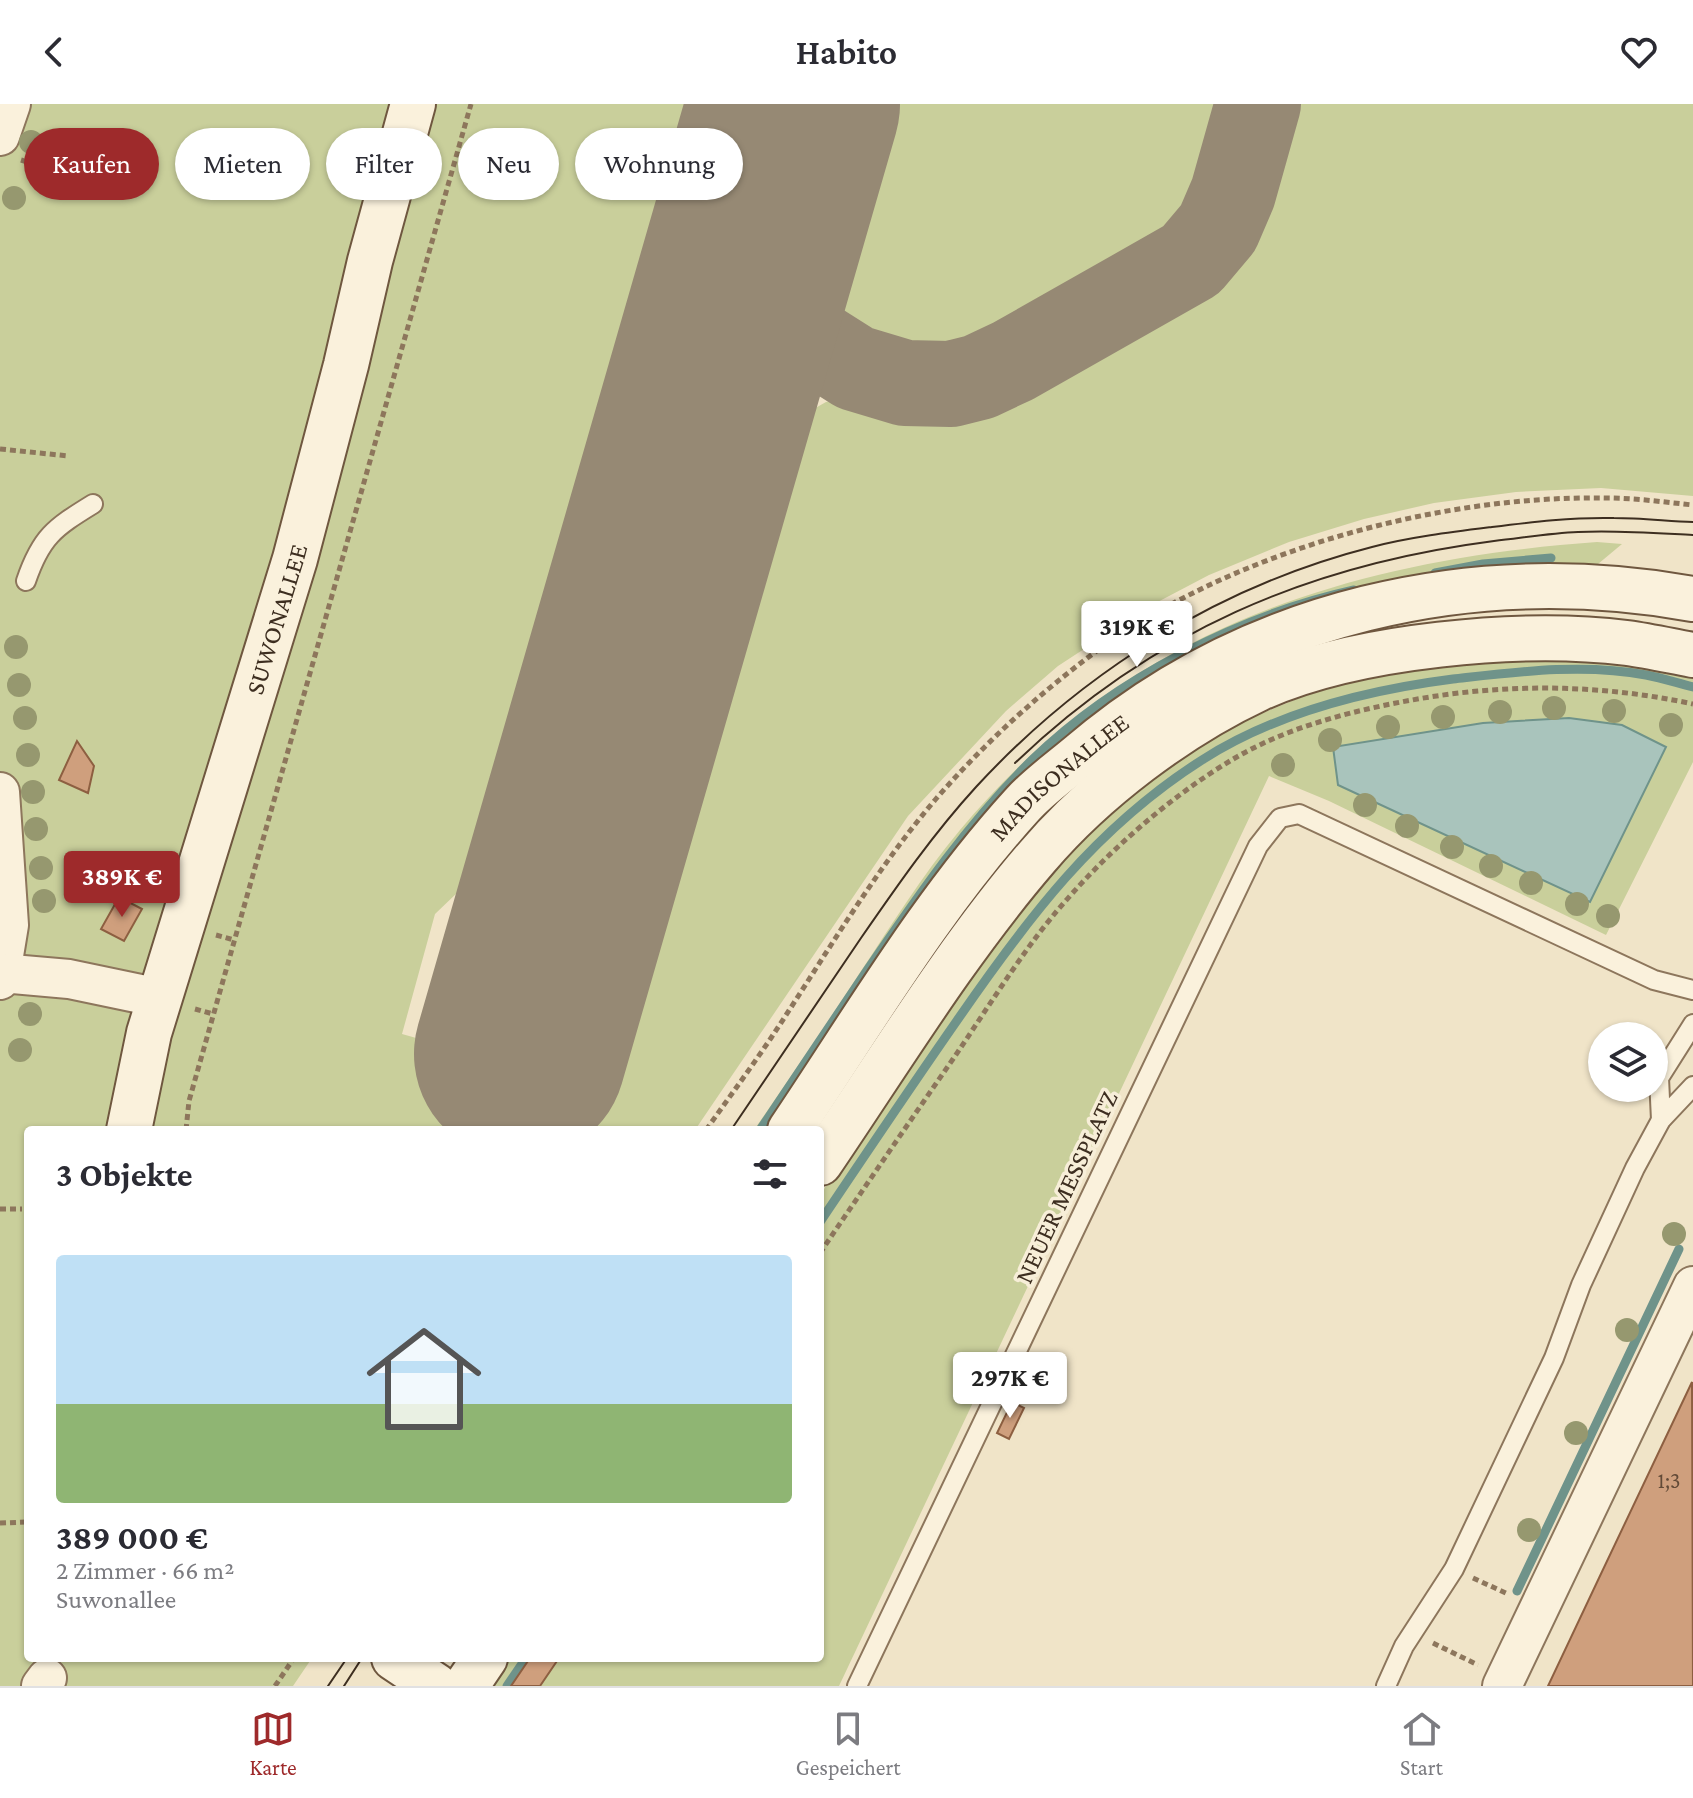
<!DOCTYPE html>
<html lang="de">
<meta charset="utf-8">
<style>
body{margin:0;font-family:"Crimson Pro",serif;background:#f7f7f7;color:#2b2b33;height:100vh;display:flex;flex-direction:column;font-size:30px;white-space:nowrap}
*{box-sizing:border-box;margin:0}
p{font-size:26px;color:#7c7c81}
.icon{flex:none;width:44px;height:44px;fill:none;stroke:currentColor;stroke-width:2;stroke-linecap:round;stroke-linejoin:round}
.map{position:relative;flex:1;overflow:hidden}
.details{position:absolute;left:24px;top:1022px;width:800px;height:536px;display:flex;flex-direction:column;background:#fff;border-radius:8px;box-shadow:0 2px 6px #0004}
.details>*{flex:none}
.banner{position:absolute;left:24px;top:24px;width:800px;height:72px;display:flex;gap:16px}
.controls{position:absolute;left:1588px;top:918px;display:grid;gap:16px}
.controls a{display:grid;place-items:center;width:80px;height:80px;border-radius:50%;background:#fff;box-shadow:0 2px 6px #0004;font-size:40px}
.price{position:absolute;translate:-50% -68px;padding:0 18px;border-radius:8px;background:#fff;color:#222;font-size:26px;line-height:52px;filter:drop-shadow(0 2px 4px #0008)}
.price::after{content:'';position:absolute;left:50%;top:48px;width:24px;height:18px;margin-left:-12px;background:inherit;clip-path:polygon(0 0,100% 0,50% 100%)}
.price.selected{background:#9e2a2b;color:#fff}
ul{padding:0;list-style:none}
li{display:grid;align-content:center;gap:16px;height:424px;padding:0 32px}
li+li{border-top:2px solid #e1e1e2}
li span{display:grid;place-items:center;height:248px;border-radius:8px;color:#555}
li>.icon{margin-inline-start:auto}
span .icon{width:144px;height:144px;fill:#fffc;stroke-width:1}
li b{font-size:34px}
h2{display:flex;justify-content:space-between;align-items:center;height:96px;padding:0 32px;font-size:34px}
.chip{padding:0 28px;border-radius:36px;background:#fff;box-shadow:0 2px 6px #0004;font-size:28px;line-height:72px}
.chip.selected{background:#9e2a2b;color:#fff}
header{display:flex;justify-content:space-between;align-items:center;height:104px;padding:0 32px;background:#fff;font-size:36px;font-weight:600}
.dock{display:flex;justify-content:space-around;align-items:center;height:112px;border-top:2px solid #e1e1e2;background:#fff;font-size:22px;color:#7c7c81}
.dock a{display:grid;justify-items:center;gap:4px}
.dock .selected{color:#9e2a2b}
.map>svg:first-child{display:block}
.green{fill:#c9cf9b}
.water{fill:#a9c4bc;stroke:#6f938a;stroke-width:2}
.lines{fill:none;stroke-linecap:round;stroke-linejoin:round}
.stream{stroke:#6f938a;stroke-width:9}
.taxiway{stroke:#968974;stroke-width:86}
.runway{stroke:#968974;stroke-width:212}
.building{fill:#cf9f7d;stroke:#8d5f41;stroke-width:2}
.lane-casing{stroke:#8d765c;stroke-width:22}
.street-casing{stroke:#8d765c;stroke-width:42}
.secondary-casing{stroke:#6f573f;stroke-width:48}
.path{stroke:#8d765c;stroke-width:5;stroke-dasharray:6 4;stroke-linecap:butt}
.lane{stroke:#faf1dc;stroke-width:18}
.street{stroke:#faf1dc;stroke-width:38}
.secondary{stroke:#faf1dc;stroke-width:44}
.tram{stroke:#3d2e20;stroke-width:2}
.tree{fill:#96986f}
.labels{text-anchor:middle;stroke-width:7;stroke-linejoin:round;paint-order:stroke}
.number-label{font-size:22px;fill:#624a37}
.street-label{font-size:26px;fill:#3d2e20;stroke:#f7eed8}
</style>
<header><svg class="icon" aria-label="back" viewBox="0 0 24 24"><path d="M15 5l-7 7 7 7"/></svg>Habito<svg class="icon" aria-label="heart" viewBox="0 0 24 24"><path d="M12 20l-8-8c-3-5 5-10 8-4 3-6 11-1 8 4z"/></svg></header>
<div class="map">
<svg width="1693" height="1582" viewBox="0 0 1693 1582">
<rect width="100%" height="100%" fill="#f0e4c8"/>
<!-- green -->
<g class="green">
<polygon points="0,0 720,0 506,742 435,810 402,930 589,983 769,350 803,311 826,298 852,293 880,291 948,297 998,281 1208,160 1226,144 1240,125 1276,0 1693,0 1693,392 1601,384 1516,388 1434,399 1364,415 1289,438 1209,471 1150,502 1058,562 1006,607 908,712 695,1026 28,1026 28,1554 312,1554 293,1582 0,1582"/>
<path d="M 873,0 L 1238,0 C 1228,35 1216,106 1191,129 L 979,252 L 950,262 L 924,263 L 900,257 L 870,240 L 839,210 L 824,170 Z"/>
<path d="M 1597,438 L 1622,440 L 1592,465 L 1562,464 L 1129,595 L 772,1026 L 754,1026 C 790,974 825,923 859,870 C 891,822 922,771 960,726 C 1125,527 1346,456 1597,438 Z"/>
<polygon points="1580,553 1693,569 1693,658 1606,831 1329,697 1269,672 839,1582 487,1582 505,1554 820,1554 820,1091 997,831 1043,775 1121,698 1208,635 1260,610 1304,592 1345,580 1431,562"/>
</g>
<!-- water -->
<polygon class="water" points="1569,614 1622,621 1666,643 1590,798 1338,681 1333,643 1483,619"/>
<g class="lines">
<!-- stream -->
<g class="stream">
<polyline points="1435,469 1483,460 1551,454"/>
<path d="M 760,1026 C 796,972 832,919 868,865 C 918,792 968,719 1032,656 C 1116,574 1241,511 1354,486"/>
<path d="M 820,1118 C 865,1051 910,984 956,918 C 1027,815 1095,724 1202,656 C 1277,608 1367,586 1453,575 C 1516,568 1583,559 1646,571 C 1662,574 1677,579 1693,583"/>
<polyline points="1517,1487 1679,1145"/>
<polyline points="507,1582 526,1554"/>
</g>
<!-- taxiway -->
<polyline class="taxiway" points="752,145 753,177 770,203 806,233 855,264 905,279 951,280 979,273 1013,257 1191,156 1218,124 1233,89 1258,0"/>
<!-- runway -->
<polyline class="runway" points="520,950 794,0"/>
</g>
<!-- building -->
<g class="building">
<polygon points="77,637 94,662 88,689 59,676"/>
<polygon points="119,793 142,805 124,837 101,825"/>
<polygon points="1692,1278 1693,1582 1548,1582 1599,1474"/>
<polygon points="1012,1298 1024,1304 1009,1335 997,1329"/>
<polygon points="530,1554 559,1554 540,1582 511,1582"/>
</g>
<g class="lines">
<!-- lane casing -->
<g class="lane-casing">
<g id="lane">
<path d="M 26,477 C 41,433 54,424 93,400"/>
<polyline points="1661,1016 1659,974 1693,920"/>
<polyline points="857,1582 1258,742 1280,714 1299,710 1654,876 1693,886"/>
<polyline points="1386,1582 1404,1542 1454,1465 1554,1254 1581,1181 1635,1064 1661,1016 1693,982"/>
</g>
</g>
<!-- street casing -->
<g class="street-casing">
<g id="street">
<polyline points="0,32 11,0"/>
<polyline points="0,688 9,821 0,876"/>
<polyline points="0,869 69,875 160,894"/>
<polyline points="41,1582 47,1574"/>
<polyline points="1502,1582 1693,1182"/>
</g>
</g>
<!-- secondary casing -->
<g class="secondary-casing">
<g id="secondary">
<path id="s1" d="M 129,1026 L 149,929 L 295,455 L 346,261 L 370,157 L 413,0"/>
<path id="s2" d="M 790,1026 C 864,916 932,800 1022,701 C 1037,684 1058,669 1076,654 C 1247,506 1473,456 1693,495"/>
<path d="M 820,1059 C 890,956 956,847 1037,753 C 1094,686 1179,622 1258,585 C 1355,541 1522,526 1627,539 C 1649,542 1671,547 1693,551"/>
<polyline points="394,1554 436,1582"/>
<polyline points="466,1582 485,1554"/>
</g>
</g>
<!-- path -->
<g class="path">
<path d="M 21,56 C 56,67 90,81 126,90"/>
<polyline points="0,345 69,352"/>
<polyline points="216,831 234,836"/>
<polyline points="195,905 213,910"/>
<polyline points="186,1026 189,997 471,0"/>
<path d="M 706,1026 C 728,995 750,965 771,934 C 824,854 873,769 935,696 C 980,644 1032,596 1086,555 C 1223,450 1434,391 1605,394 C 1635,394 1664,398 1693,401"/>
<polyline points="0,1105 22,1105"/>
<path d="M 820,1149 C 864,1084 908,1020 953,955 C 979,917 1004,877 1031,840 C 1082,770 1160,698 1235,654 C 1288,623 1351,607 1412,596 C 1506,579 1600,580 1693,600"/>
<polyline points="0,1419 28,1418"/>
<polyline points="1473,1474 1508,1490"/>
<polyline points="1433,1539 1478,1561"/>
<polyline points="275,1582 294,1554"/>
</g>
<!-- lane -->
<use href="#lane" class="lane"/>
<!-- street -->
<use href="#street" class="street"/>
<!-- secondary -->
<use href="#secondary" class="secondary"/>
<!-- tram -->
<g class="tram">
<path d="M 1015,659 C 1152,528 1307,461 1494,437 C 1522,434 1550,429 1578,428 C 1616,426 1655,429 1693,431"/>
<path d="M 731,1026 C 774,962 817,898 861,834 C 897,782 933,730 976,683 C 1082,568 1219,482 1372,443 C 1411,433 1452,428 1492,423 C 1532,418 1573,413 1614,414 C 1640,414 1667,417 1693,418"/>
<polyline points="328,1582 347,1554"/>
<polyline points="344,1582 362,1554"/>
</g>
</g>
<!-- trees -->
<g class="tree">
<circle cx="31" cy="38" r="12"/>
<circle cx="14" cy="94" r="12"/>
<circle cx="16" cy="543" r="12"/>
<circle cx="19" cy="581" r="12"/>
<circle cx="1554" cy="604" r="12"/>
<circle cx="1614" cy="607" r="12"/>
<circle cx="1500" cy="608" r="12"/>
<circle cx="1443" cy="613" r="12"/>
<circle cx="25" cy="614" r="12"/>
<circle cx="1671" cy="621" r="12"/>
<circle cx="1388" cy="623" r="12"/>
<circle cx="1330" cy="636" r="12"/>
<circle cx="28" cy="651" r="12"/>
<circle cx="1283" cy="661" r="12"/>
<circle cx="33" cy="688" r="12"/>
<circle cx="1365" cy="701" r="12"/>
<circle cx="1407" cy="722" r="12"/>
<circle cx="36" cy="725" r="12"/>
<circle cx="1452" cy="743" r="12"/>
<circle cx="1491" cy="762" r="12"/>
<circle cx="41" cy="764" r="12"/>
<circle cx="1531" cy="779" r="12"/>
<circle cx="44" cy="797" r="12"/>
<circle cx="1577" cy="800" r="12"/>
<circle cx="1608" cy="812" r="12"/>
<circle cx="30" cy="910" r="12"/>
<circle cx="20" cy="946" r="12"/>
<circle cx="1674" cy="1130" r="12"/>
<circle cx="1627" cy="1226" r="12"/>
<circle cx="1576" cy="1329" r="12"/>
<circle cx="1529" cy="1426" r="12"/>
</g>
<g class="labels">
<!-- number labels -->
<g class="number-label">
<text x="1669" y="1384">1;3</text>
</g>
<!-- street labels -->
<g class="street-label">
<text dy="9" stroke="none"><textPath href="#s1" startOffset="532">SUWONALLEE</textPath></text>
<text dy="9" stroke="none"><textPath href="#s2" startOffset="446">MADISONALLEE</textPath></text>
<text transform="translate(1066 1083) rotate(-65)" y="9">NEUER MESSPLATZ</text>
</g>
</g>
</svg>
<div class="controls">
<a><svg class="icon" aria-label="layers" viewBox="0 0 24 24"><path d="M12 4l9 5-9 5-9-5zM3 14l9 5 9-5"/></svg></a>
</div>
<b class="price" style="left:1137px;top:565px">319K €</b>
<b class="price selected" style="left:122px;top:815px">389K €</b>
<b class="price" style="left:1010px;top:1316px">297K €</b>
<div class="banner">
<a class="chip selected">Kaufen</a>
<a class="chip">Mieten</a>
<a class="chip">Filter</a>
<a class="chip">Neu</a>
<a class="chip">Wohnung</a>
</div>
<section class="details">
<h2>3 Objekte<svg class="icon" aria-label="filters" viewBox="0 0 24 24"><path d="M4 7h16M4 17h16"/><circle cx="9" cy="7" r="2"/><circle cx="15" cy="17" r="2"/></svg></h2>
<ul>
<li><span style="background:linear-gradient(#bfe0f5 60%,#8fb573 0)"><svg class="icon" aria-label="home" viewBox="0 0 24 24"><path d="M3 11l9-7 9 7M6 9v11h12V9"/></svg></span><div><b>389 000 €</b><p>2 Zimmer · 66 m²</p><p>Suwonallee</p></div></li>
</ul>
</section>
</div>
<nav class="dock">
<a class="selected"><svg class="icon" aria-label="map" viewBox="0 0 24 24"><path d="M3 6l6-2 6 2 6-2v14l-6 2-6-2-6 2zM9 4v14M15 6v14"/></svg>Karte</a>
<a><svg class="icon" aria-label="saved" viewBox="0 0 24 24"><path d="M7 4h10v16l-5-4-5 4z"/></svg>Gespeichert</a>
<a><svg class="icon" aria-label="home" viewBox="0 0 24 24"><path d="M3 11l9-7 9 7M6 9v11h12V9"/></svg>Start</a>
</nav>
